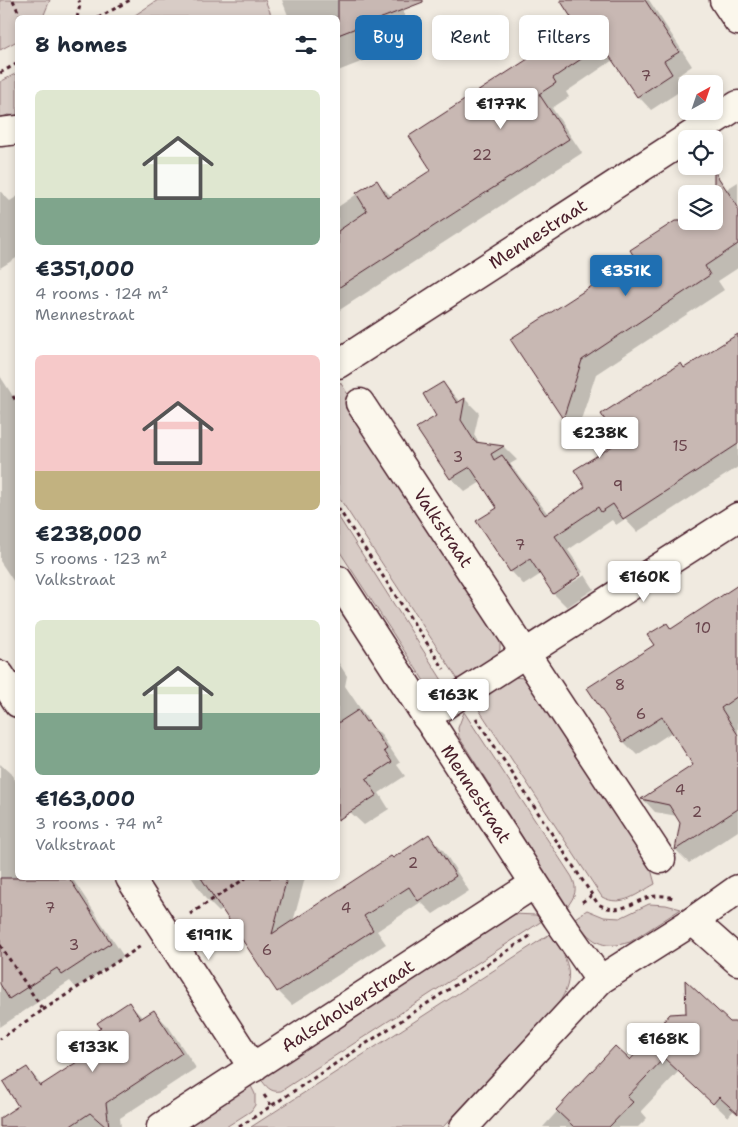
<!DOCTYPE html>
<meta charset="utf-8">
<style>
body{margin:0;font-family:"Shantell Sans",sans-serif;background:#f6f6f7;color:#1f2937;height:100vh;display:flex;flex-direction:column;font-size:19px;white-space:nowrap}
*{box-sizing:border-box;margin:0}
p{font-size:16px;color:#747a83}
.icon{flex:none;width:28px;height:28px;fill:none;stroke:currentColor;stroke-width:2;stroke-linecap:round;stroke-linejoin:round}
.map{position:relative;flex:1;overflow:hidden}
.details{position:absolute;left:15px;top:15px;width:325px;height:865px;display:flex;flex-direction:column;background:#fff;border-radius:8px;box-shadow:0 2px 8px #0003}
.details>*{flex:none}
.guide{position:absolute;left:355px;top:15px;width:308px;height:45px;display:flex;gap:10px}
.needle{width:32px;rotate:40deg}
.tools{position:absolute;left:678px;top:75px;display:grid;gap:10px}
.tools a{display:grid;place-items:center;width:45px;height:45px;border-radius:8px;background:#fff;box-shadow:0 2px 8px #0003;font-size:25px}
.price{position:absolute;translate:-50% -42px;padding:0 11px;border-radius:5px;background:#fff;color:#222;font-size:16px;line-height:32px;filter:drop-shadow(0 1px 2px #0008)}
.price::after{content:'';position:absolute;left:50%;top:30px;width:15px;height:11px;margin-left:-8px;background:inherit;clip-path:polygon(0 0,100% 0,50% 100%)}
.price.selected{background:#1f6fb2;color:#fff}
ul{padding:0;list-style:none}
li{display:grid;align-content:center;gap:10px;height:265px;padding:0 20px}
li span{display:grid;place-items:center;height:155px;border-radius:8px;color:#555}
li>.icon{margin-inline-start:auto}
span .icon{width:90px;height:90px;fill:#fffc;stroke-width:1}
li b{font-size:21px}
h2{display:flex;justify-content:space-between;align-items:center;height:60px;padding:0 20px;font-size:21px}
.chip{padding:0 18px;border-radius:8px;background:#fff;box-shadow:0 2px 8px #0003;font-size:18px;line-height:45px}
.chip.selected{background:#1f6fb2;color:#fff}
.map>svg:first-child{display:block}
.green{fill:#d8ccc6;stroke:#917678}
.shadow{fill:#0003}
.building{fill:#c8b8b3;stroke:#4a1f2b}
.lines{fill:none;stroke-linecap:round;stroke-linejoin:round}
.street-casing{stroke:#4a1f2b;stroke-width:31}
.path{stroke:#4a1f2b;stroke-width:3;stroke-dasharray:4 4;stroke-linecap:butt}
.street{stroke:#fbf7ec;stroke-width:28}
.labels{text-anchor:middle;stroke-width:4.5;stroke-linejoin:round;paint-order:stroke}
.number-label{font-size:15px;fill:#6a454d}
.street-label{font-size:18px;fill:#4a1f2b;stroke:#fbf7ec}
</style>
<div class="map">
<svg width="738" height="1127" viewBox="0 0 738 1127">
<rect width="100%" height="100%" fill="#f0eae0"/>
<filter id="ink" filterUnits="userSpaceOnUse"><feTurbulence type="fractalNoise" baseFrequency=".02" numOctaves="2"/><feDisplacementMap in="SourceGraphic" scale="10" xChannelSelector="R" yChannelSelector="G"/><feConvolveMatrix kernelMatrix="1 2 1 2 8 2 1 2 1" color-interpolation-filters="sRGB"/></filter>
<g filter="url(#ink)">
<!-- green -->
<g class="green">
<polygon points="0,0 50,0 43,17 18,18 17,41 0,50"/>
<polygon points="158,0 265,0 272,17 132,17"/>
<polygon points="17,73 17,116 8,115 0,118 0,82"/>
<polygon points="340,382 500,633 500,649 498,657 459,681 338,496 338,384"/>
<polygon points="338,516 447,688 429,685 424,681 338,549"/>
<path d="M 511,677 L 526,678 L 648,858 L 655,884 C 638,893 622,908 602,897 L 474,702 Z"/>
<path d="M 464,712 L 572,877 C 578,890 575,896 567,907 L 459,737 L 458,728 Z"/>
<path d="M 649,904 L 666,905 L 681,909 L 630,942 C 601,951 590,941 575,918 L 587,910 L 604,917 L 620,918 Z"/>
<path d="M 513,914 L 536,915 L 542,921 L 281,1091 C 270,1093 266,1086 260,1078 Z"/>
<path d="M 550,934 C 568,958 577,977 558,1004 L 443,1127 L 251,1127 Z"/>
<polygon points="250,1084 255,1094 255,1105 251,1111 226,1127 184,1127"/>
</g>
<!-- shadow -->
<g class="shadow">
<polygon points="282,0 399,0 412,35 368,52 371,58 338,71 338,18 289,18"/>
<polygon points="561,0 649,0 692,66 677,76 685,88 651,110 638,96 613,60 566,92 569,97 552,108 582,153 338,311 338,207 376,181 392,197 432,170 532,58 578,25"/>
<polygon points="738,182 738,268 718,281 724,290 596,374 577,432 564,419 512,339 636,258 632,251 686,215 686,221 714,221 714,197"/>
<polygon points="0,191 10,201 18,196 18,257 0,268"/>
<polygon points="738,335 738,467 637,532 625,519 616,525 612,520 568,550 583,572 555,590 555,593 585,575 594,589 567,607 553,593 541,574 524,585 511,571 499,508 481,482 465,492 451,478 418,428 438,416 443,383 460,402 465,399 479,413 474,435 480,444 504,447 517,460 510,464 548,514 587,488 621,442 685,369"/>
<polygon points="0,376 18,404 18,588 0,561"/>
<polygon points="738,587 738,831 689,863 676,850 681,823 677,816 655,812 643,799 694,765 672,732 637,755 624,742 655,645 667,624 672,629"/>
<polygon points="338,662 347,676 345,686 372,726 382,736 400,763 397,765 405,776 379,793 389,809 364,825 350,812 338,790"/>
<polygon points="0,764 11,774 18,785 18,878 72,878 124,957 76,988 70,981 0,1027"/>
<polygon points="429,836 443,850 469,891 433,914 421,902 377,931 386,944 292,1005 278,991 223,910 219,912 205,898 192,878 240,878 244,884 254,878 305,878 293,922"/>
<polygon points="129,1004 143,1018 154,1012 168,1026 196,1068 120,1118 121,1127 0,1127 0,1119 20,1106 27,1068 43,1086 81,1061 103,1028"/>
<polygon points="730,1024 738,1027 738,1114 734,1110 728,1117 679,1071 641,1111 647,1118 638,1127 543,1127 615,1048 630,1062"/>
</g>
<!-- building -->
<g class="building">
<polygon points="338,0 423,0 423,2 338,35"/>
<polygon points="560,0 645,0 679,52 664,61 672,74 637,97 602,45 553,78 556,83 539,94 569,139 338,288 338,231 367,211 356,193 377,180 388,198 431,170 409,136 531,57 576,25"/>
<polygon points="714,171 738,207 738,244 705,266 710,275 582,360 563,419 510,339 635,258 630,250 675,221 714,221"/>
<polygon points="738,334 738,444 623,519 613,504 601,512 598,507 555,536 581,575 553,594 530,559 510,572 476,521 497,508 470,467 450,479 416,428 436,416 423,394 443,382 457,403 465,398 461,420 475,442 504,446 491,454 494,460 502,455 545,515 585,487 574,470 619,442 601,414 681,363 684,368"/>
<polygon points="738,585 738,696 721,708 738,735 738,809 675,850 680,823 669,805 641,799 693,765 662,717 623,742 587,688 654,645 647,635 667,623 671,629"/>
<polygon points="358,710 366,722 368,721 387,749 384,751 392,762 366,779 377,795 338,820 338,723"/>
<polygon points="429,834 456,876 418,901 409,887 364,916 373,930 277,992 201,878 287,878 272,934 391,856 393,858"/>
<polygon points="0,878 69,878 111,943 62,975 57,968 9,999 0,984"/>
<polygon points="685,980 730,1022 738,1022 738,1114 719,1097 713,1104 664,1058 627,1097 633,1102 609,1127 574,1127 556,1110 615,1046 630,1060 670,1014 686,1013"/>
<polygon points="129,1002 140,1019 154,1010 182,1053 106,1103 109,1127 106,1127 90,1113 69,1127 0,1127 0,1118 18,1106 3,1082 27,1067 40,1086 80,1060 71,1047 101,1028 97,1023"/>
</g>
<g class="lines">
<!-- street casing -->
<g class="street-casing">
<g id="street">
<polyline points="724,0 738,21"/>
<polyline points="0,132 18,130"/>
<polyline points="338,364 738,105"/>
<polyline points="360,403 661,859"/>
<polyline points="338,580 557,918 600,980"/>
<polyline points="0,675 18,703"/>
<polyline points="426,717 738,517"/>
<polyline points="130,878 253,1068"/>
<polyline points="693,921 738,961"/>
<polyline points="161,1127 534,884"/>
<polyline points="464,1127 600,980 693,921 738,889"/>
</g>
</g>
<!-- path -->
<g class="path">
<polyline points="13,0 21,18"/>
<polyline points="77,18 80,5 79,0"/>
<polyline points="98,18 130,0"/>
<polyline points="0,73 18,63"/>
<polyline points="13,396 18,404"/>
<polyline points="338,508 444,669"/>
<path d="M 476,718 L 598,904 C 628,921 639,887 673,898"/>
<polyline points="582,902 592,895"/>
<polyline points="190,914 246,878"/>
<polyline points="0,945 43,1010 0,1039"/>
<polyline points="43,1010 141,946"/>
<polyline points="264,1095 271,1105"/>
<polyline points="239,1127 533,934"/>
</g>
<!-- street -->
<use href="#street" class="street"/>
</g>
</g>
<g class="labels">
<!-- number labels -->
<g class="number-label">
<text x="646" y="81">7</text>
<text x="482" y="160">22</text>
<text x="680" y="451">15</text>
<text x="458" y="462">3</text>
<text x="618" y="491">9</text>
<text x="520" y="550">7</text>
<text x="703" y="633">10</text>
<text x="620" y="690">8</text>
<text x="641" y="719">6</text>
<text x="680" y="795">4</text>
<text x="697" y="817">2</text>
<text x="413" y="868">2</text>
<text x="50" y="913">7</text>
<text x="346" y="913">4</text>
<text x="74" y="950">3</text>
<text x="267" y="955">6</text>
</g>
<!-- street labels -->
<g class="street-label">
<text transform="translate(538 234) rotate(-33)" y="6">Mennestraat</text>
<text transform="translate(443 528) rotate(56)" y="6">Valkstraat</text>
<text transform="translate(476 794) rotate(57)" y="6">Mennestraat</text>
<text transform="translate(348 1006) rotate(-33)" y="6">Aalscholverstraat</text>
</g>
</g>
</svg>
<div class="tools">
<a><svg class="needle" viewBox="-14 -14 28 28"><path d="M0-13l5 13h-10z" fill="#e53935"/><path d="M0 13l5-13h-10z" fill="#747a83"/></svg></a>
<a><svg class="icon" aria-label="locate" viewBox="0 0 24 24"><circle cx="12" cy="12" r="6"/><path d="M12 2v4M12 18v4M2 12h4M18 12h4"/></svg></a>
<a><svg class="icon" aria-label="layers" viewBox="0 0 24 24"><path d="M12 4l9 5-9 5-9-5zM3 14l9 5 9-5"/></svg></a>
</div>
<b class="price" style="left:501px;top:130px">€177K</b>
<b class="price selected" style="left:626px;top:297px">€351K</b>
<b class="price" style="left:600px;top:459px">€238K</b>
<b class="price" style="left:644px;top:603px">€160K</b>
<b class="price" style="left:453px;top:721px">€163K</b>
<b class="price" style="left:209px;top:961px">€191K</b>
<b class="price" style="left:663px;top:1065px">€168K</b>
<b class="price" style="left:93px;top:1073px">€133K</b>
<div class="guide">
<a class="chip selected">Buy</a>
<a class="chip">Rent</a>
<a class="chip">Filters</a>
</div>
<section class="details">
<h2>8 homes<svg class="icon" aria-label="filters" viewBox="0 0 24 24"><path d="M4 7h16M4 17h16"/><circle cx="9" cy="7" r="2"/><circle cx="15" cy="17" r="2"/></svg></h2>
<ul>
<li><span style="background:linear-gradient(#dfe7d0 70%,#7fa58c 0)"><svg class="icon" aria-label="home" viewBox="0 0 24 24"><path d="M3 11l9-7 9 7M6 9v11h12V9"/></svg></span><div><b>€351,000</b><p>4 rooms · 124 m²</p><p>Mennestraat</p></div></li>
<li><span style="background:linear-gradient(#f6c9c9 75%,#c2b280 0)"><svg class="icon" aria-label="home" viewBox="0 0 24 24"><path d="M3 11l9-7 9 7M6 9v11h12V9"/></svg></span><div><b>€238,000</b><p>5 rooms · 123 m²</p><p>Valkstraat</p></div></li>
<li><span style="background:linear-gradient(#dfe7d0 60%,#7fa58c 0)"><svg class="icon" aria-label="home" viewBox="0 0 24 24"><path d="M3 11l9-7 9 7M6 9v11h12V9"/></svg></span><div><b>€163,000</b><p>3 rooms · 74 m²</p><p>Valkstraat</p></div></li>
</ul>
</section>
</div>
